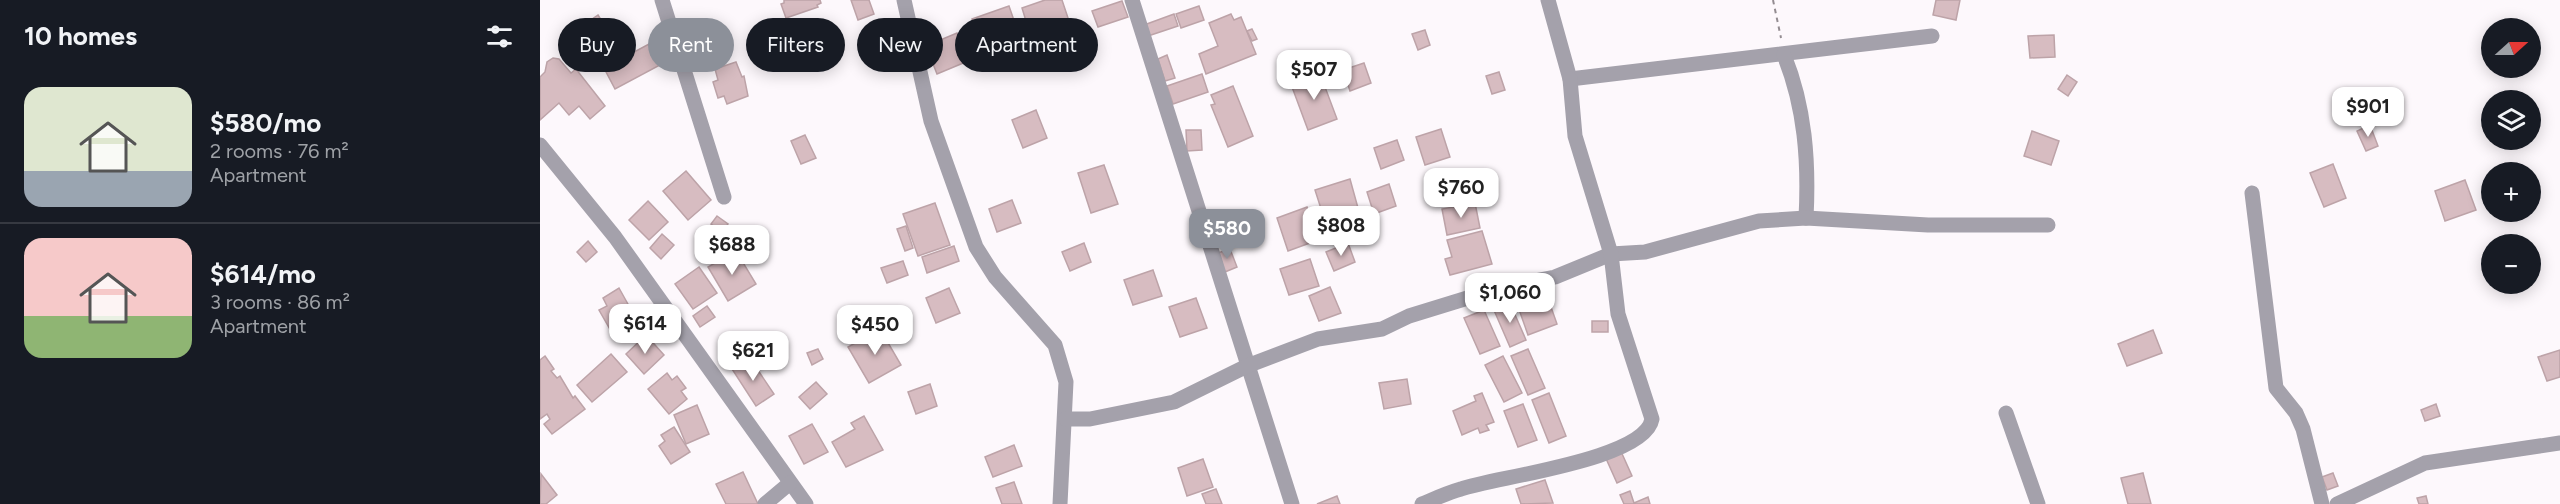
<!DOCTYPE html>
<meta charset="utf-8">
<style>
body{margin:0;font-family:Figtree,sans-serif;background:#242831;color:#f1f3f6;height:100vh;display:flex;flex-direction:column;font-size:22px;white-space:nowrap}
*{box-sizing:border-box;margin:0}
p{font-size:20px;color:#9ea1a6}
.icon{flex:none;width:33px;height:33px;fill:none;stroke:currentColor;stroke-width:2;stroke-linecap:round;stroke-linejoin:round}
.map{position:relative;flex:1;overflow:hidden}
.sheet{display:flex;flex-direction:column;background:#171b24;width:540px}
.sheet>*{flex:none}
.guide{position:absolute;left:18px;top:18px;width:570px;height:54px;display:flex;gap:12px}
.needle{width:39px;rotate:69deg}
.fabs{position:absolute;left:1941px;top:18px;display:grid;gap:12px}
.fabs a{display:grid;place-items:center;width:60px;height:60px;border-radius:50%;background:#171b24;box-shadow:0 3px 15px #0003;font-size:30px}
.price{position:absolute;translate:-50% -51px;padding:0 14px;border-radius:12px;background:#fff;color:#222;font-size:20px;line-height:39px;filter:drop-shadow(0 2px 3px #0008)}
.price::after{content:'';position:absolute;left:50%;top:36px;width:18px;height:14px;margin-left:-9px;background:inherit;clip-path:polygon(0 0,100% 0,50% 100%)}
.price.selected{background:#8c9099;color:#fff}
ul{padding:0;list-style:none}
li{display:flex;align-items:center;gap:18px;height:150px;padding:0 24px}
li+li{border-top:2px solid #363941}
li span{display:grid;place-items:center;flex:none;width:168px;height:120px;border-radius:18px;color:#555}
li>.icon{margin-inline-start:auto}
span .icon{width:72px;height:72px;fill:#fffc;stroke-width:1}
li b{font-size:26px}
h2{display:flex;justify-content:space-between;align-items:center;height:72px;padding:0 24px;font-size:26px}
.tag{padding:0 21px;border-radius:27px;background:#171b24;box-shadow:0 3px 15px #0003;font-size:21px;line-height:54px}
.tag.selected{background:#8c9099;color:#fff}
main{display:flex;flex:1;min-height:0}
.map>svg:first-child{display:block}
.building{fill:#d7bcc1;stroke:#bda3a8;stroke-width:1.5}
.lines{fill:none;stroke-linecap:round;stroke-linejoin:round}
.path{stroke:#938c91;stroke-width:2;stroke-dasharray:4.5 4.5;stroke-linecap:butt}
.minor{stroke:#a4a1ab;stroke-width:15}
</style>
<main>
<section class="sheet">
<h2>10 homes<svg class="icon" aria-label="filters" viewBox="0 0 24 24"><path d="M4 7h16M4 17h16"/><circle cx="9" cy="7" r="2"/><circle cx="15" cy="17" r="2"/></svg></h2>
<ul>
<li><span style="background:linear-gradient(#dfe7d0 70%,#9aa5b1 0)"><svg class="icon" aria-label="home" viewBox="0 0 24 24"><path d="M3 11l9-7 9 7M6 9v11h12V9"/></svg></span><div><b>$580/mo</b><p>2 rooms · 76 m²</p><p>Apartment</p></div></li>
<li><span style="background:linear-gradient(#f6c9c9 65%,#8fb573 0)"><svg class="icon" aria-label="home" viewBox="0 0 24 24"><path d="M3 11l9-7 9 7M6 9v11h12V9"/></svg></span><div><b>$614/mo</b><p>3 rooms · 86 m²</p><p>Apartment</p></div></li>
</ul>
</section>
<div class="map">
<svg width="2020" height="504" viewBox="0 0 2020 504">
<rect width="100%" height="100%" fill="#fdf8fc"/>
<!-- building -->
<g class="building">
<polygon points="244,0 280,0 281,3 277,5 278,7 246,18 241,4 244,3"/>
<polygon points="311,0 329,0 334,14 318,20"/>
<polygon points="505,0 522,0 529,21 490,34 482,8"/>
<polygon points="1396,0 1420,0 1416,20 1393,15"/>
<polygon points="582,1 588,17 558,27 552,11"/>
<polygon points="469,6 480,38 443,51 432,19"/>
<polygon points="659,6 664,20 641,28 636,14"/>
<polygon points="634,14 638,26 608,36 604,25"/>
<polygon points="691,14 694,20 701,17 716,54 666,74 659,54 678,46 669,23"/>
<polygon points="58,15 70,34 41,53 29,35"/>
<polygon points="712,29 717,39 712,41 707,31"/>
<polygon points="885,30 890,45 878,50 872,34"/>
<polygon points="417,33 428,61 397,74 386,46"/>
<polygon points="1514,35 1515,57 1490,58 1488,36"/>
<polygon points="161,38 171,57 154,65 144,46"/>
<polygon points="109,44 120,65 75,89 64,68"/>
<polygon points="627,55 635,78 625,81 618,59"/>
<polygon points="13,58 19,59 31,73 36,69 65,106 50,119 39,106 29,115 19,103 0,120 0,77 5,72 7,62"/>
<polygon points="196,62 202,77 204,76 208,96 187,104 184,96 178,98 173,82 178,80 175,69"/>
<polygon points="824,63 831,83 810,91 803,70"/>
<polygon points="779,71 797,119 768,130 752,87 766,82 764,76"/>
<polygon points="959,72 965,90 952,94 946,76"/>
<polygon points="662,74 668,92 633,104 627,86"/>
<polygon points="1527,75 1537,82 1528,96 1518,89"/>
<polygon points="693,86 713,136 688,147 671,105 675,104 671,95"/>
<polygon points="496,110 507,138 483,148 472,120"/>
<polygon points="1830,125 1838,146 1826,151 1817,131"/>
<polygon points="901,129 910,157 885,165 876,137"/>
<polygon points="646,130 661,130 662,150 647,151"/>
<polygon points="1492,131 1519,141 1511,165 1484,156"/>
<polygon points="265,135 276,158 261,164 251,141"/>
<polygon points="857,140 864,160 841,169 834,148"/>
<polygon points="1793,164 1806,198 1784,207 1770,173"/>
<polygon points="564,165 578,204 551,213 538,173"/>
<polygon points="146,171 171,200 148,220 123,191"/>
<polygon points="810,179 818,208 784,218 775,190"/>
<polygon points="1925,180 1936,210 1905,221 1895,191"/>
<polygon points="849,184 856,206 834,214 827,192"/>
<polygon points="472,200 481,223 457,232 449,209"/>
<polygon points="108,201 128,222 109,240 89,220"/>
<polygon points="395,203 410,245 378,256 363,214"/>
<polygon points="935,203 940,228 907,235 902,209"/>
<polygon points="767,207 778,240 748,251 737,218"/>
<polygon points="177,216 188,224 182,232 171,224"/>
<polygon points="366,226 373,248 365,251 357,229"/>
<polygon points="942,231 952,264 910,275 905,259 912,257 907,240"/>
<polygon points="122,234 134,245 121,259 110,248"/>
<polygon points="48,241 57,252 46,262 37,252"/>
<polygon points="544,243 551,262 530,271 522,252"/>
<polygon points="808,243 815,262 794,271 786,252"/>
<polygon points="414,246 419,261 387,273 382,257"/>
<polygon points="690,249 697,267 685,272 678,253"/>
<polygon points="196,251 216,284 188,301 168,267"/>
<polygon points="770,259 779,286 749,295 740,269"/>
<polygon points="363,261 368,275 347,283 341,268"/>
<polygon points="159,267 177,293 153,309 135,284"/>
<polygon points="613,270 622,296 593,305 584,280"/>
<polygon points="790,287 801,313 779,321 769,296"/>
<polygon points="79,288 99,324 75,338 59,310 67,306 63,298"/>
<polygon points="409,288 420,313 396,323 386,298"/>
<polygon points="1005,290 1017,324 988,335 976,301"/>
<polygon points="656,298 667,328 640,337 629,307"/>
<polygon points="969,301 986,340 970,347 953,308"/>
<polygon points="167,306 175,317 160,327 153,316"/>
<polygon points="944,310 960,346 940,354 924,318"/>
<rect x="1052" y="321" width="16" height="11"/>
<polygon points="340,329 361,365 329,383 308,347"/>
<polygon points="1613,330 1622,353 1587,366 1578,344"/>
<polygon points="106,335 124,355 104,374 86,354"/>
<polygon points="278,349 283,359 272,365 267,353"/>
<polygon points="988,349 1005,388 988,395 971,356"/>
<polygon points="2020,350 2020,377 2007,381 1998,357"/>
<polygon points="71,354 87,372 52,402 37,385"/>
<polygon points="5,356 14,369 11,371 17,378 20,376 33,398 35,396 45,409 12,434 4,424 10,419 7,414 0,419 0,360"/>
<polygon points="963,356 982,393 964,402 945,365"/>
<polygon points="209,357 234,394 216,406 192,369"/>
<polygon points="127,373 132,380 137,376 146,388 141,391 147,399 129,414 108,389"/>
<polygon points="867,379 871,404 844,409 839,383"/>
<polygon points="276,382 287,394 270,409 259,397"/>
<polygon points="390,384 397,406 376,414 368,392"/>
<polygon points="942,393 954,422 946,425 949,430 940,433 938,428 922,435 913,411 936,401 934,396"/>
<polygon points="1009,393 1026,436 1009,443 992,400"/>
<polygon points="983,404 997,440 978,447 964,411"/>
<polygon points="1896,404 1900,416 1885,421 1881,410"/>
<polygon points="157,405 169,434 146,444 134,415"/>
<polygon points="324,416 343,450 306,467 292,442 315,429 311,423"/>
<polygon points="272,424 288,452 264,464 249,436"/>
<polygon points="134,427 150,452 131,464 119,446 125,441 121,435"/>
<polygon points="474,445 482,466 453,477 445,457"/>
<polygon points="1079,447 1092,476 1077,483 1064,454"/>
<polygon points="663,459 673,487 647,496 638,468"/>
<polygon points="203,472 218,504 186,504 176,484"/>
<polygon points="1603,473 1611,504 1588,504 1581,478"/>
<polygon points="1793,473 1798,486 1787,490 1782,477"/>
<polygon points="1,474 17,495 6,504 0,504"/>
<polygon points="1005,480 1013,503 981,504 976,489"/>
<polygon points="474,482 482,504 462,504 456,488"/>
<polygon points="676,489 682,504 666,504 662,494"/>
<polygon points="1090,491 1094,503 1108,497 1110,504 1084,504 1080,495"/>
<polygon points="797,496 800,504 777,504"/>
<polygon points="1886,496 1888,504 1879,504 1877,498"/>
</g>
<g class="lines">
<!-- path -->
<polyline class="path" points="1233,0 1241,38"/>
<!-- minor -->
<g class="minor">
<polyline points="122,0 184,197"/>
<polyline points="364,0 391,121 436,247 455,277 515,345 526,382 520,504"/>
<polyline points="592,0 752,504"/>
<polyline points="1008,0 1030,79 1392,36"/>
<path d="M 1244,55 C 1265,107 1269,161 1266,218"/>
<polyline points="0,145 75,237 266,504"/>
<polyline points="1712,193 1736,388 1756,413 1763,429 1782,504"/>
<polyline points="1466,413 1498,504"/>
<polyline points="526,419 550,419 634,402 707,366 778,339 842,329 869,316 960,288 1015,277 1071,254 1105,252 1219,221 1266,218 1388,225 1508,225"/>
<polyline points="225,504 250,483"/>
<path d="M 882,504 C 894,499 907,493 921,489 C 955,477 1105,460 1112,419 L 1078,314 L 1071,254 L 1035,136 L 1030,79"/>
<polyline points="1797,504 1885,463 2020,443"/>
</g>
</g>
</svg>
<div class="fabs">
<a><svg class="needle" viewBox="-14 -14 28 28"><path d="M0-13l5 13h-10z" fill="#e53935"/><path d="M0 13l5-13h-10z" fill="#9ea1a6"/></svg></a>
<a><svg class="icon" aria-label="layers" viewBox="0 0 24 24"><path d="M12 4l9 5-9 5-9-5zM3 14l9 5 9-5"/></svg></a>
<a>+</a>
<a>−</a>
</div>
<b class="price" style="left:774px;top:101px">$507</b>
<b class="price" style="left:1828px;top:138px">$901</b>
<b class="price" style="left:921px;top:219px">$760</b>
<b class="price" style="left:801px;top:257px">$808</b>
<b class="price selected" style="left:687px;top:260px">$580</b>
<b class="price" style="left:192px;top:276px">$688</b>
<b class="price" style="left:970px;top:324px">$1,060</b>
<b class="price" style="left:105px;top:355px">$614</b>
<b class="price" style="left:335px;top:356px">$450</b>
<b class="price" style="left:213px;top:382px">$621</b>
<div class="guide">
<a class="tag">Buy</a>
<a class="tag selected">Rent</a>
<a class="tag">Filters</a>
<a class="tag">New</a>
<a class="tag">Apartment</a>
</div>
</div>
</main>
